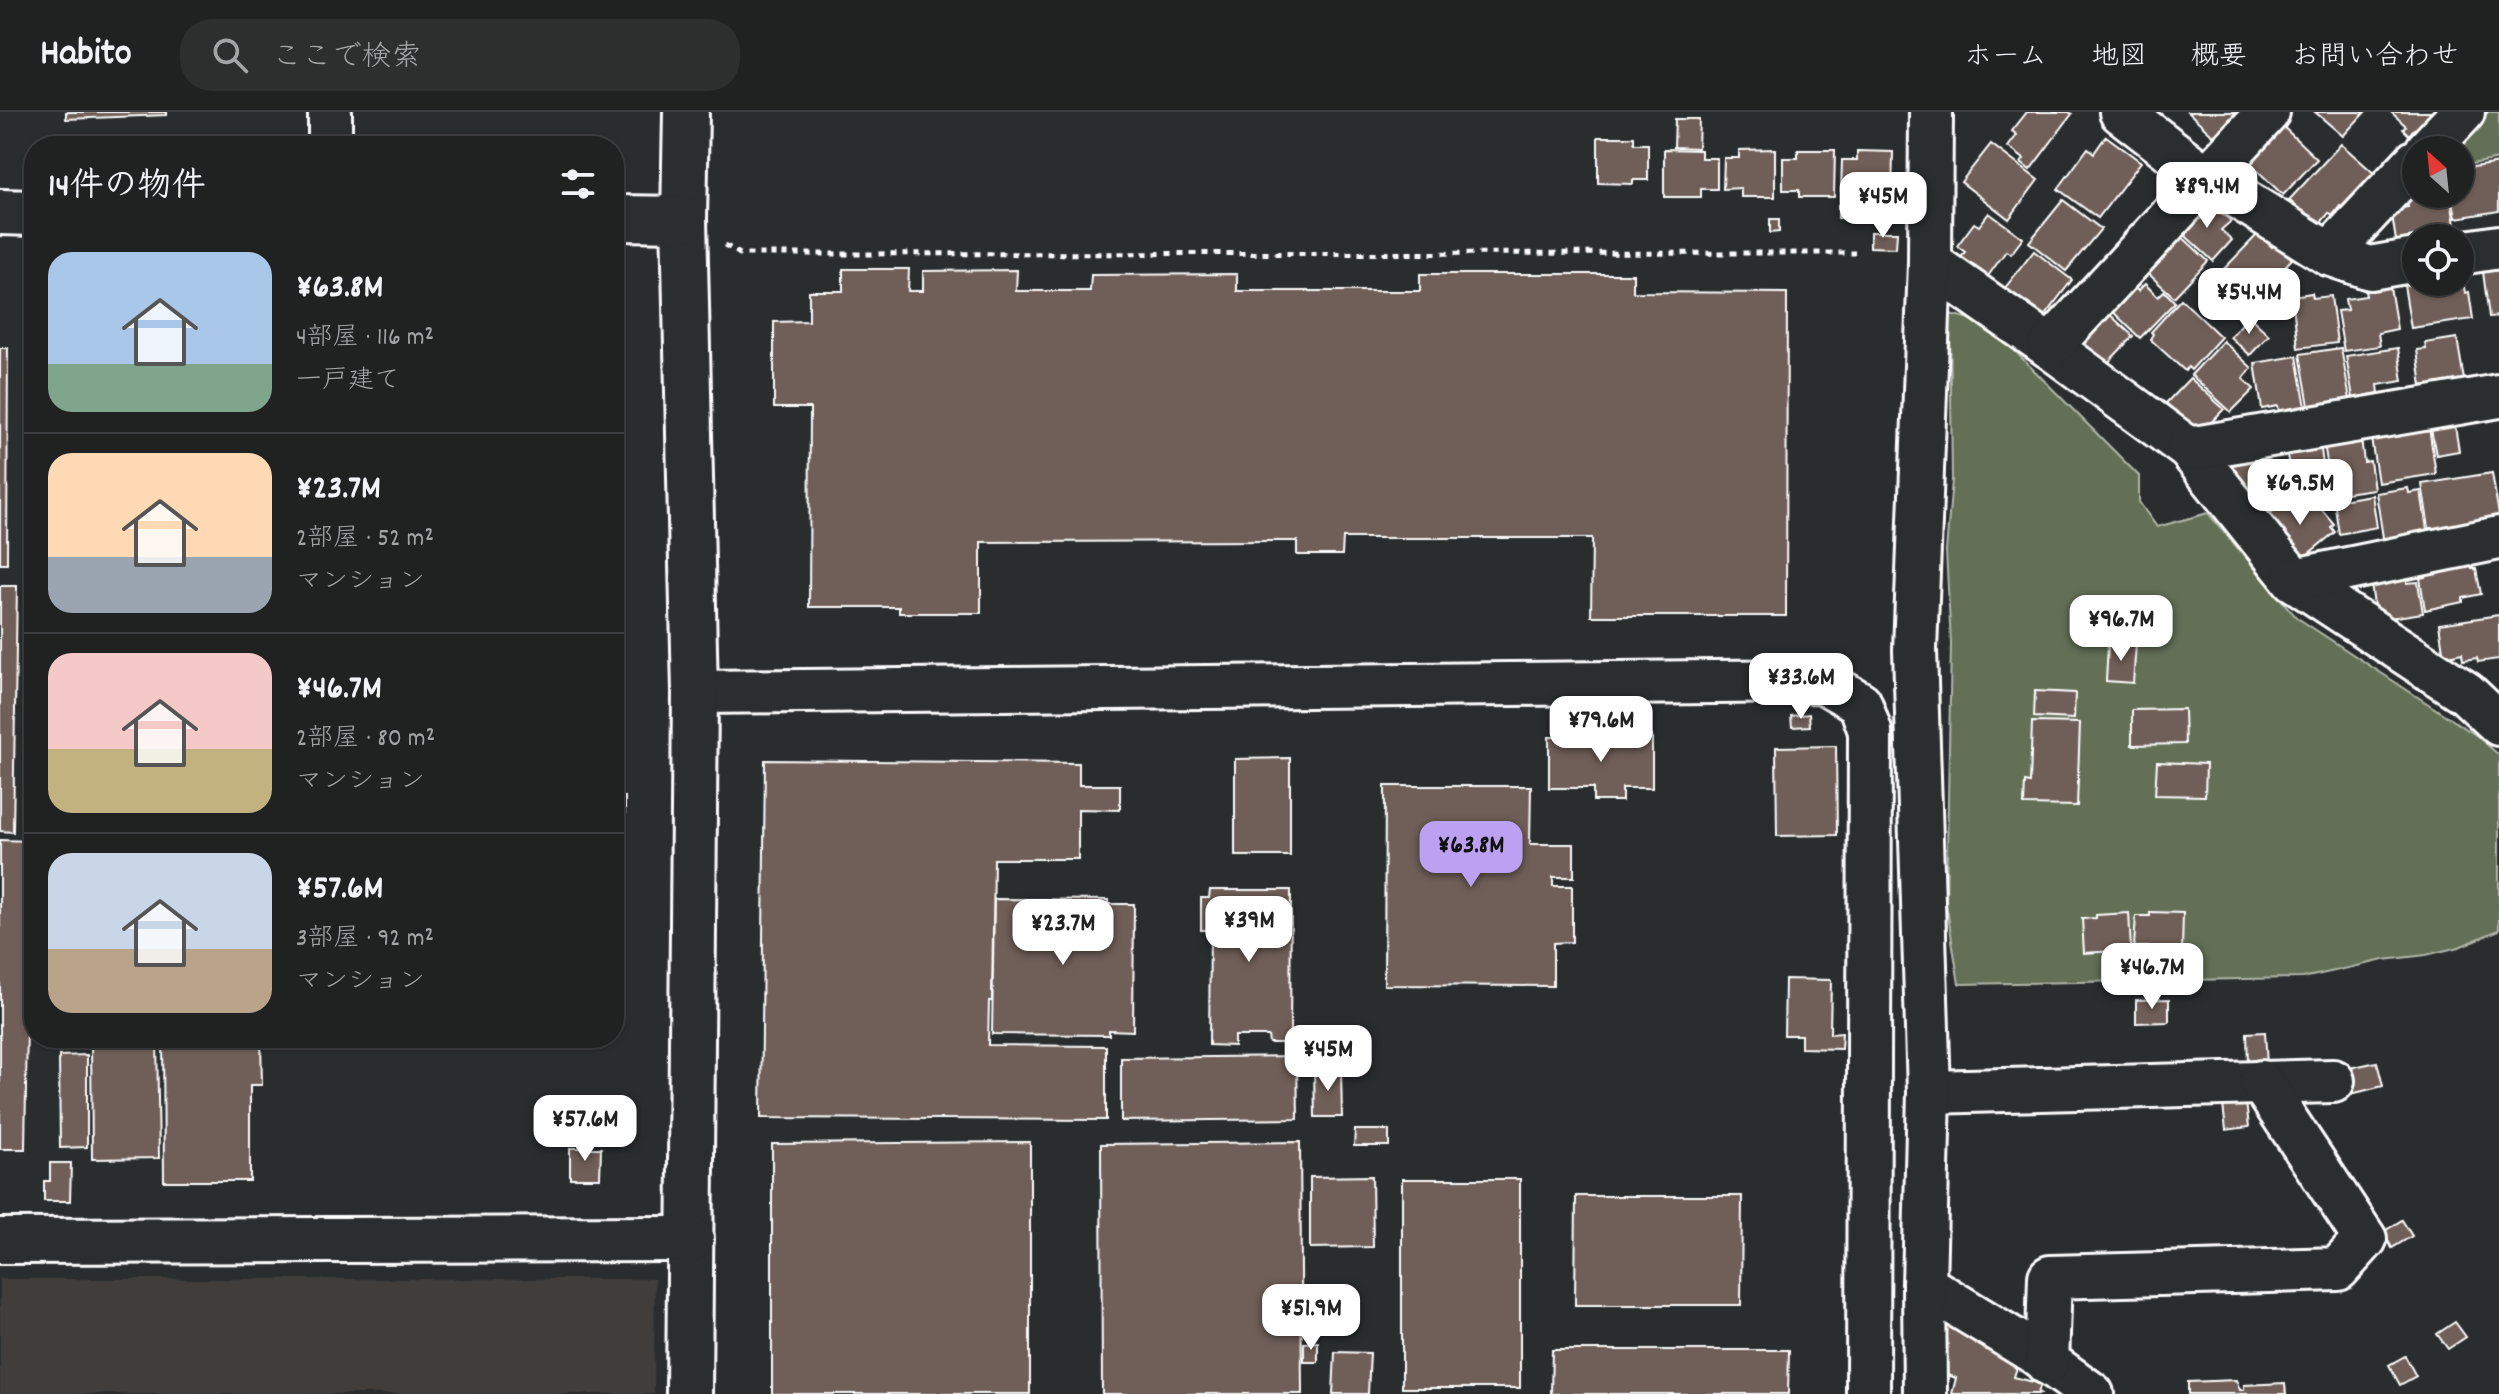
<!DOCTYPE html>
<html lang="ja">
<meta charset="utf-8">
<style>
body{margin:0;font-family:Dekko,"Klee One",sans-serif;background:#2d2f2f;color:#f1f3f6;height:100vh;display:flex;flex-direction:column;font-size:30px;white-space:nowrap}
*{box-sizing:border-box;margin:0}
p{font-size:26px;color:#a2a4a5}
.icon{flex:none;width:44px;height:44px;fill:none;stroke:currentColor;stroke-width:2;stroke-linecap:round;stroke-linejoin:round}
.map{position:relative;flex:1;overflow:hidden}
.drawer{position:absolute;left:24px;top:24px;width:600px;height:912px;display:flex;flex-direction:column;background:#202222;border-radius:32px;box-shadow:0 2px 6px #0004,0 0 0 2px #3d3f40}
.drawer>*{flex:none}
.needle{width:52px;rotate:333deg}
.controls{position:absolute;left:2402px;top:24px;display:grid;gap:16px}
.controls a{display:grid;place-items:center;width:72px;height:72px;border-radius:50%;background:#202222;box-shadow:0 2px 6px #0004,0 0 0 2px #3d3f40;font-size:40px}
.price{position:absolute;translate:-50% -68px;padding:0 18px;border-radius:16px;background:#fff;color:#222;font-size:26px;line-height:52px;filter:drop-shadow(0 2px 4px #0008)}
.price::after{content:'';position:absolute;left:50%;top:48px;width:24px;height:18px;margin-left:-12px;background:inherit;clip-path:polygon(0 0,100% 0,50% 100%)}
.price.on{background:#bca0f2;color:#111}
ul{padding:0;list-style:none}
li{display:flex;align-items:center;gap:24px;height:200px;padding:0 24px}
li+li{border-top:2px solid #3d3f40}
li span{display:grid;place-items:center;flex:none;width:224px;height:160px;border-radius:24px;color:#555}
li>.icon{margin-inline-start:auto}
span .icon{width:96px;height:96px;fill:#fffc;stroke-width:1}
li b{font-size:34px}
h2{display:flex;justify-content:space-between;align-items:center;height:96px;padding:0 24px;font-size:34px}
header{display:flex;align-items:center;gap:48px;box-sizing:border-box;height:112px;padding:0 40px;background:#202222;border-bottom:2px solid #3d3f40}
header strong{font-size:38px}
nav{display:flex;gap:44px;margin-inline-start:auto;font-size:28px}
.search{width:560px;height:72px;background:#2d2f2f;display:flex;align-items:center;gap:20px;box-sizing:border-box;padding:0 28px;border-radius:32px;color:#a2a4a5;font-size:30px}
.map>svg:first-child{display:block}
.built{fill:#3f3c3b}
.green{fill:#636f57;stroke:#b1b7ab;stroke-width:2}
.building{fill:#705f58;stroke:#fff;stroke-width:2}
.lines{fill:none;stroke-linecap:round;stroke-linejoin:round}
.street-casing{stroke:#fff;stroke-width:48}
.secondary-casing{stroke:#fff;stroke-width:50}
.path{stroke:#fff;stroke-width:5;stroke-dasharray:6 6;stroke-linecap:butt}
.street{stroke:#2a2d2e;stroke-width:42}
.secondary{stroke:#2a2d2e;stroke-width:44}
</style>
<header>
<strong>Habito</strong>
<div class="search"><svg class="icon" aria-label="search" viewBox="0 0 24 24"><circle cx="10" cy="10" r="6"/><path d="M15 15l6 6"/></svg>ここで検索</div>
<nav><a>ホーム</a><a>地図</a><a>概要</a><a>お問い合わせ</a></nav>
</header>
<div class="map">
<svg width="2499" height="1282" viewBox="0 0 2499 1282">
<rect width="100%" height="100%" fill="#2a2d2e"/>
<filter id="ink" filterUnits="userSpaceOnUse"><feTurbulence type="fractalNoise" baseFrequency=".0125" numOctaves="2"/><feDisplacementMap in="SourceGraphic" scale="16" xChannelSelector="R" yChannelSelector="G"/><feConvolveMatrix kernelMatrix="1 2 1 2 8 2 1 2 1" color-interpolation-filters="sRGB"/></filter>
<g filter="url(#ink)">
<!-- built -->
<polygon class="built" points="0,1167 655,1167 654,1282 0,1282"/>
<!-- green -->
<g class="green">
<polygon points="2485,0 2499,0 2499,47 2460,54 2460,38 2449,38"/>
<polygon points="1950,202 1987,211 2139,364 2139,390 2157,415 2208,401 2296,505 2477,624 2499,643 2499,818 2459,835 2426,843 2384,848 2303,866 1959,872 1946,791 1951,532 1946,439 1952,368"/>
</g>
<!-- building -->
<g class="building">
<polygon points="66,0 166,0 166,3 66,7"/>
<polygon points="2027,0 2069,0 2072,2 2030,58 2021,51 2024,47 2008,35 2017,23 2012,19"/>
<polygon points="2188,0 2243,0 2239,4 2235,1 2214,24"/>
<polygon points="2315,0 2365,0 2343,24"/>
<polygon points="2391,0 2439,0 2418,21 2414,17 2409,23 2403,17 2406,14"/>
<polygon points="1675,7 1699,7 1698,36 1674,35"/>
<polygon points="2276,8 2317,47 2283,83 2242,44"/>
<polygon points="2106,24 2141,50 2098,106 2058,77 2088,36 2094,41"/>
<polygon points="1598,25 1634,25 1634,32 1648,32 1648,68 1633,68 1633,72 1598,71"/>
<polygon points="1991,32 2038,68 2009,107 1961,70"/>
<polygon points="2341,32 2377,64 2349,102 2340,94 2332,104 2329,101 2317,115 2289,88"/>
<polygon points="1664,37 1701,38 1701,46 1717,46 1717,77 1701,77 1701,85 1664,85"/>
<polygon points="1775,37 1775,85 1741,85 1741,76 1723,77 1724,46 1739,46 1739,38"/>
<polygon points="1798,38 1835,38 1834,85 1799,85 1799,78 1783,78 1783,46 1798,46"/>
<polygon points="1857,39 1893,40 1892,86 1856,85 1856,79 1841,79 1842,48 1857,48"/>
<polygon points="2499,51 2499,99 2456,106 2452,82 2460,82 2460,57"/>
<polygon points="2415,75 2416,82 2434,82 2435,85 2444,83 2445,88 2451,87 2457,126 2419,125 2396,129 2392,103 2398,103 2397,97 2408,95 2406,85 2416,83"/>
<polygon points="2207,87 2231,109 2221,118 2232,128 2213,149 2178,117"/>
<polygon points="2063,88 2101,117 2066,159 2029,130"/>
<rect x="1838" y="93" width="11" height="13"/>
<polygon points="1989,101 2023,126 2011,142 2006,139 1983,171 1959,148 1965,140 1957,134 1974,111 1979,114"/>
<polygon points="1770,107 1779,107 1779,120 1770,121"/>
<polygon points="2176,119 2208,149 2174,185 2142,156"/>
<polygon points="1870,120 1897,120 1896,136 1870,135"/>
<polygon points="2258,122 2272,135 2276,131 2292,147 2253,188 2222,159"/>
<polygon points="2034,139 2072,168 2039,211 2001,181"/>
<polygon points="843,157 909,157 908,179 923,179 923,159 1017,158 1016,179 1090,179 1091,163 1237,162 1237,179 1420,179 1420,162 1633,162 1633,180 1787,181 1786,504 1591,504 1592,426 1343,426 1342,443 1297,443 1297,429 981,430 981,501 899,501 899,495 809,495 810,296 774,296 774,210 809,209 809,179 843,179"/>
<polygon points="2499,158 2499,204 2489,205 2483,160"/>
<polygon points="2462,162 2465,181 2469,180 2473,207 2411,216 2404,173 2422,170 2422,177 2435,175 2436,170 2460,170"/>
<polygon points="2129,170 2138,179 2145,172 2158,185 2164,179 2175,190 2140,226 2107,194"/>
<polygon points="2390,175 2397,217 2378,221 2380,234 2344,239 2337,199 2347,198 2345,187 2366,184 2365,179"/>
<polygon points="2312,181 2313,186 2331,184 2337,231 2298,236 2292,184"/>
<polygon points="2181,187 2221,225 2191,258 2188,255 2185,259 2150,227 2153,222 2151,220"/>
<polygon points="2104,197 2133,224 2103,256 2074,229"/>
<polygon points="2249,204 2269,223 2250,243 2230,225"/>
<polygon points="2457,226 2464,268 2422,274 2417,238 2426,237 2425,231"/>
<polygon points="2223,229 2252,256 2243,267 2254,277 2231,300 2191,263"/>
<polygon points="0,236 8,236 7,452 0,452"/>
<polygon points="2341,236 2350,287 2309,294 2300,242"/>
<polygon points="2398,236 2403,269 2378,273 2379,281 2353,286 2346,244"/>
<polygon points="2297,244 2306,295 2279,299 2278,294 2262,297 2255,251"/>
<polygon points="2190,266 2224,297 2200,322 2166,291"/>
<polygon points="2454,308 2459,339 2436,343 2430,312"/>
<polygon points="2429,315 2436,362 2378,371 2371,326"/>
<polygon points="2361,326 2364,350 2370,349 2374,377 2332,383 2324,331"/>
<polygon points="2320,331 2326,373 2292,378 2286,335"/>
<polygon points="2232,342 2257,343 2286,373 2254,400 2216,355"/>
<polygon points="2492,361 2499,403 2495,404 2496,409 2434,420 2434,416 2429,416 2422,372"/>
<polygon points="2408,376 2409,381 2421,379 2428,424 2384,432 2376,381"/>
<polygon points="2372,383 2377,415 2339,422 2334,389"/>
<polygon points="2289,386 2292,390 2295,388 2302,396 2313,387 2334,412 2331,415 2335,420 2297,451 2262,408"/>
<rect x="614" y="408" width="7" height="195"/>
<polygon points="2471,452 2472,457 2476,457 2481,482 2463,486 2463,490 2425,498 2420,466 2426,465 2425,460"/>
<polygon points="2406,462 2407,471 2418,470 2423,501 2376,508 2371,472"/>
<polygon points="0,474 17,474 13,720 0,719"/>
<polygon points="2499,503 2499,547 2478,550 2477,546 2463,548 2462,541 2444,545 2439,512"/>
<polygon points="2108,532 2136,533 2133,571 2106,569"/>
<polygon points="2035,579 2075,581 2074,607 2034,605"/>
<polygon points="2184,597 2185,632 2132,633 2132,598"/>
<polygon points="1809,602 1810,614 1792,615 1791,604"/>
<polygon points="2032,610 2080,611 2077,694 2024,693 2025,670 2030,671"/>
<polygon points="1652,624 1652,676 1622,676 1622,689 1593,689 1593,676 1549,676 1549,625"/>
<polygon points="1836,634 1837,723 1777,724 1776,635"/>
<polygon points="1290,646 1290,744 1235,744 1235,647"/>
<polygon points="765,648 1079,651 1079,673 1120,673 1120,698 1078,697 1078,747 994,747 992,889 989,889 988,933 1106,934 1106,1008 761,1006"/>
<polygon points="2157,650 2206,652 2205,684 2155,683"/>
<polygon points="1385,674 1531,674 1530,732 1574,732 1574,765 1553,765 1553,774 1572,774 1572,830 1553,831 1553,874 1384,873"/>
<rect x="614" y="685" width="11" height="97"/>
<polygon points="0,728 30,729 25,1037 0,1037"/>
<polygon points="1210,778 1291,778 1290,931 1269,931 1268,924 1234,924 1234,934 1209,933 1210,818 1201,818 1201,786 1209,786"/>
<polygon points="994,787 1108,788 1108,792 1134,792 1133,919 1109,918 1109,923 992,922"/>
<polygon points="2150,800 2183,801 2182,840 2148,839 2149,835 2134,835 2136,804 2150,804"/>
<polygon points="2129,801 2131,838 2084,841 2082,807 2096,806 2096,803"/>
<polygon points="1785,867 1831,868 1830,922 1842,921 1841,937 1801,936 1801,923 1784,923"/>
<polygon points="2169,887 2169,910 2136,911 2136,888"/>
<polygon points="2265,920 2267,953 2248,954 2247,921"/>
<polygon points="91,926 157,926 159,1046 92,1047"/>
<polygon points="163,926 261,926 262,973 250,973 250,1069 164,1069"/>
<polygon points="87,943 87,1035 60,1036 59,944"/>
<polygon points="1297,944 1298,1007 1121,1009 1121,946"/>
<polygon points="2377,950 2383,974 2351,982 2345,957"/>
<polygon points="1341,957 1342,1005 1315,1005 1314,958"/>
<polygon points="2246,990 2249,1015 2226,1018 2223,993"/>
<polygon points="1355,1018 1389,1018 1389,1034 1354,1034"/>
<polygon points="1030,1030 1030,1282 772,1282 772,1032"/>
<polygon points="1300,1030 1302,1282 1102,1282 1101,1032"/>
<polygon points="570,1036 601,1036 600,1066 570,1066"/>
<polygon points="50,1051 71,1051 70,1089 44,1089 44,1069 50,1069"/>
<polygon points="1372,1064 1373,1135 1310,1136 1310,1065"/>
<rect x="1402" y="1067" width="118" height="209"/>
<polygon points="1576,1084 1742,1084 1741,1193 1575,1193"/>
<polygon points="2402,1108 2412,1124 2392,1136 2383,1120"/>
<polygon points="2455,1210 2466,1225 2448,1237 2437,1222"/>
<polygon points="1944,1213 1973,1222 1972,1225 2017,1255 2014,1265 2041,1272 2038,1281 2042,1282 1952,1282 1956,1266 1944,1262"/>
<polygon points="1318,1230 1318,1250 1304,1250 1304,1231"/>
<polygon points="1552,1238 1789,1238 1788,1282 1551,1282"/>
<polygon points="1335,1240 1370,1241 1368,1282 1333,1282"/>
<polygon points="2405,1244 2416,1264 2400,1273 2389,1253"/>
<polygon points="2236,1268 2240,1278 2244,1278 2244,1273 2285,1271 2286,1282 2188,1282 2188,1270"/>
</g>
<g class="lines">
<!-- street casing -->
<g class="street-casing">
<g id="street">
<polyline points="2121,0 2207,66 2329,142 2370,156 2416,148"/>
<polyline points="330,34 330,0"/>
<polyline points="2427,38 2463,0"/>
<polyline points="2460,141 2499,135"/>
<polyline points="2329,142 2416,49"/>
<polyline points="1930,151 2050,235 2189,337 2294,468 2466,581 2499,612"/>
<polyline points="2050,235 2268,0"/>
<polyline points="2189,337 2499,284"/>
<polyline points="2294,468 2499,426"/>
<polyline points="695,580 1822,569 1860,591 1870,619 1868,1282"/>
<polyline points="1929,980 2333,969"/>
<polyline points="1924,1173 2034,1240 2092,1282"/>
<polyline points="2047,1251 2050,1165 2338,1157 2365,1127 2261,970"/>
<polyline points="1925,1282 1924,1173 1929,980 1915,538 1930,151 1931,0"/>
</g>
</g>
<!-- secondary casing -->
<g class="secondary-casing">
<g id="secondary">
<polyline points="686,0 684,107 695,580 689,1282"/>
<polyline points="0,100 34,101"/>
<polyline points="614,106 684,107"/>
<polyline points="0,1129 691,1127"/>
</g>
</g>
<!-- path -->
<polyline class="path" points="725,133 740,142 1855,141"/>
<!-- street -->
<use href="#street" class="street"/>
<!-- secondary -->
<use href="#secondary" class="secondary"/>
</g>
</g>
</svg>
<div class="controls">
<a><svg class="needle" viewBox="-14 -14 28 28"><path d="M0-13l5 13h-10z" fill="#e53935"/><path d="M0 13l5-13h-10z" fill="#a2a4a5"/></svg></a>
<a><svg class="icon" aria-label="locate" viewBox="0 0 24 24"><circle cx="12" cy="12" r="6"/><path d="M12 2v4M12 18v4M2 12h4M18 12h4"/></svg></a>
</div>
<b class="price" style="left:2207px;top:118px">¥89.4M</b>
<b class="price" style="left:1883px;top:128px">¥45M</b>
<b class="price" style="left:2249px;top:224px">¥54.4M</b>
<b class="price" style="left:2300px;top:415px">¥69.5M</b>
<b class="price" style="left:2121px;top:551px">¥96.7M</b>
<b class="price" style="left:1801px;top:609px">¥33.6M</b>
<b class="price" style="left:1601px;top:652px">¥79.6M</b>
<b class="price on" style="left:1471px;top:777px">¥63.8M</b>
<b class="price" style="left:1249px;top:852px">¥39M</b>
<b class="price" style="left:1063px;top:855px">¥23.7M</b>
<b class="price" style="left:2152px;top:899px">¥46.7M</b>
<b class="price" style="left:1328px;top:981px">¥45M</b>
<b class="price" style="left:585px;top:1051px">¥57.6M</b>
<b class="price" style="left:1311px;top:1240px">¥51.9M</b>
<section class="drawer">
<h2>14件の物件<svg class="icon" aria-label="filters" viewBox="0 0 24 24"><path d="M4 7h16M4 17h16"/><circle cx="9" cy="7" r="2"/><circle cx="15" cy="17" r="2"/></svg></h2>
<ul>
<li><span style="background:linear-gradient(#a9c7e8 70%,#7fa58c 0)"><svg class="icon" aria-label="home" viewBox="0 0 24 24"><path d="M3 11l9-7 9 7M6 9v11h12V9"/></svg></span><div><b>¥63.8M</b><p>4部屋 · 116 m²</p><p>一戸建て</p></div></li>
<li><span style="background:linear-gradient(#ffd9b3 65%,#9aa5b1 0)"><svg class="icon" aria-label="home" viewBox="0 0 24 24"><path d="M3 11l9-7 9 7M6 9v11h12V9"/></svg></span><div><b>¥23.7M</b><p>2部屋 · 52 m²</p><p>マンション</p></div></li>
<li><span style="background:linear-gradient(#f6c9c9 60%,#c2b280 0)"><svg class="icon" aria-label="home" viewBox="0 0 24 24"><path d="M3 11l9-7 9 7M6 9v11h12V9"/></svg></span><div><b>¥46.7M</b><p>2部屋 · 80 m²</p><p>マンション</p></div></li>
<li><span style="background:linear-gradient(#c9d6e8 60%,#b9a48a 0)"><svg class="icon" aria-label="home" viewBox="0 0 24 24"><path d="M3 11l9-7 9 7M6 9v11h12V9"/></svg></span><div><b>¥57.6M</b><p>3部屋 · 92 m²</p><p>マンション</p></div></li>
</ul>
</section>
</div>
